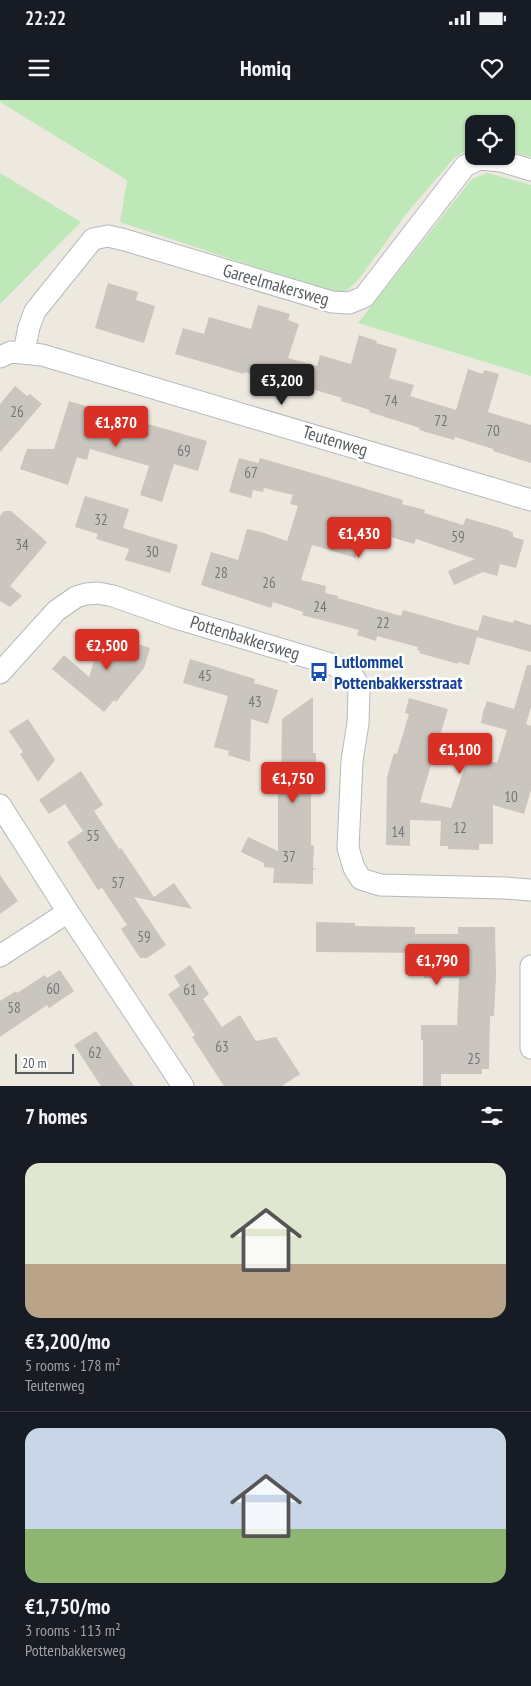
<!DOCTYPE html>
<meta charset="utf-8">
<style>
body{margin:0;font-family:"PT Sans Narrow",sans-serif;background:#242831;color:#f1f3f6;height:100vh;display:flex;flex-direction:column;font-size:19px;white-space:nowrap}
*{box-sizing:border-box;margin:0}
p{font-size:16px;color:#9ea1a6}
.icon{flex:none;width:28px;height:28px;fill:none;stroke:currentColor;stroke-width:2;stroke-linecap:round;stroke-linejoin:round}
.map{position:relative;height:986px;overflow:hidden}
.drawer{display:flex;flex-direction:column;background:#171b24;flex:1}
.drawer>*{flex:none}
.tools{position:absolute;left:465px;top:15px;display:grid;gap:10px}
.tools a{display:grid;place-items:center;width:50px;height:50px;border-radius:10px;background:#171b24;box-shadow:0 1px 4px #0004;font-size:25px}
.scale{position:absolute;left:15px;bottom:12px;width:59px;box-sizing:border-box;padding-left:5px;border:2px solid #585e62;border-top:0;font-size:14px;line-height:18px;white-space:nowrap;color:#585e62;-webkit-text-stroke:4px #fff;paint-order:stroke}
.price{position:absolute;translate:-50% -42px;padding:0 11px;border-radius:5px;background:#d93025;color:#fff;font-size:16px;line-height:32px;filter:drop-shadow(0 1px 2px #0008)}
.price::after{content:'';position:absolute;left:50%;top:30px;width:15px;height:11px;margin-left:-8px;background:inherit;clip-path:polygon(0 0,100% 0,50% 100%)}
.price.on{background:#222;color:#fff}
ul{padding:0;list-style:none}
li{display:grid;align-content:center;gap:10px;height:265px;padding:0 25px}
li+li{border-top:1px solid #363941}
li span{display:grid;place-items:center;height:155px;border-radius:15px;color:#555}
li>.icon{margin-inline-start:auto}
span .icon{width:90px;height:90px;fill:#fffc;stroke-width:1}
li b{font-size:21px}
h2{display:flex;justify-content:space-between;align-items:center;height:60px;padding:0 25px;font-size:21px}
.status{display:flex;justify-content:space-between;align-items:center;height:35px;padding:0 25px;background:#171b24;direction:ltr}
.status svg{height:14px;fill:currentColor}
header{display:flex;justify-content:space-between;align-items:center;height:65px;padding:0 25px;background:#171b24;font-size:22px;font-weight:700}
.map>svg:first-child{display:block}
.green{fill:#bee8b8}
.building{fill:#cac5be}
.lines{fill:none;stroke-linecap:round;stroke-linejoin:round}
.minor-casing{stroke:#b5b9be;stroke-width:23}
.minor{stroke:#fff;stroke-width:21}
.labels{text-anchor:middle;stroke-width:5;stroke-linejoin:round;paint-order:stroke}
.number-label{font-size:15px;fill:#747879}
.street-label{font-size:18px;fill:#585e62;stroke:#fff}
.transit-label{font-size:18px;font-weight:bold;fill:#164399;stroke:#fff;text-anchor:start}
</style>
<div class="status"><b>22:22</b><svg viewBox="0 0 49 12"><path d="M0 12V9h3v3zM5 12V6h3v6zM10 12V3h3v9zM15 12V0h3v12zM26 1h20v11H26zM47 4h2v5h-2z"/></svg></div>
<header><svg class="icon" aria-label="menu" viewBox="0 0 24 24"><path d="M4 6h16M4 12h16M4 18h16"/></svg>Homiq<svg class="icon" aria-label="heart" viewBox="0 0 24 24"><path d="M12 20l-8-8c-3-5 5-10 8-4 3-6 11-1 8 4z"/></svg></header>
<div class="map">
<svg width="531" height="986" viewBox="0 0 531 986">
<rect width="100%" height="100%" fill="#eee9df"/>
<!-- green -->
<g class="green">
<polygon points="0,0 531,0 531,57 506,50 506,24 474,24 474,48 470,48 454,58 407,113 359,179 346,191 333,193 120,122 127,80 0,2"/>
<polygon points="0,73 81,122 0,204"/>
<polygon points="488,73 531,85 531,276 358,223 472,79"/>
</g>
<!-- building -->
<g class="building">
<polygon points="108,183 138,192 136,200 155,206 144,243 95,228"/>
<polygon points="258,205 290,214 288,220 299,224 288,258 317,266 320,255 351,264 359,235 377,241 376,243 397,249 389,278 414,285 410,296 456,310 468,269 483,274 484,270 499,274 488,312 531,325 531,363 493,351 493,349 455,337 454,340 419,330 420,328 369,312 370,310 341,301 342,298 302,286 301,290 245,272 244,274 175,254 183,228 204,234 209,217 251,229"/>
<polygon points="15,286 27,296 30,294 42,304 0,352 0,304"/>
<polygon points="69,301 102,311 101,313 141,324 141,322 207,341 198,371 174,364 162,402 140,395 149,366 90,349 87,360 77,357 68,385 20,369 27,349 54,349"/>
<polygon points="239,358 258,363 260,358 333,379 403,400 402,404 425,410 424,413 463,425 466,418 508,430 513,433 513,437 524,440 516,468 500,464 497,476 483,472 454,485 448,471 475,459 416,439 414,444 365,429 356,458 312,445 301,480 326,486 325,493 338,496 338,498 401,516 403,510 478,531 483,515 513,523 514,520 531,525 531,552 477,537 469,565 458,562 458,564 419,553 420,551 417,550 418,547 377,536 376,541 357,535 359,530 302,515 303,512 273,502 271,508 201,485 211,452 238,460 247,429 261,432 287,441 298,406 290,404 293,395 264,388 263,392 253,390 251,398 229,392"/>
<polygon points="85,396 129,409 123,428 178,445 170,473 125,460 129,449 96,439 98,434 75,427"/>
<polygon points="4,411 11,411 47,442 10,486 22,496 10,507 0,501 0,416"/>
<polygon points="103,533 150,548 144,568 116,602 114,600 104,612 52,569 64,555 89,577"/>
<polygon points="190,559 255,579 254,583 278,590 268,624 251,619 250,662 228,655 229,651 214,647 228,596 183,583"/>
<polygon points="527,565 531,565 531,607 526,624 531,626 531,690 524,714 493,705 493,744 479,744 479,750 448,749 448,746 440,746 441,721 410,720 410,746 386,745 387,677 394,653 397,654 409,614 405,613 409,598 448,609 420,702 451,708 469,654 497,663 507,630 481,623 483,612 487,601 514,609"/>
<polygon points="313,597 313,653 316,653 316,668 311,668 311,745 314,746 313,768 317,769 313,770 313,784 273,783 274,768 264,767 264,763 241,752 248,737 278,751 278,686 281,686 282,619"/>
<polygon points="28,619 55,660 38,682 20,654 23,652 9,631"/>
<polygon points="81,671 103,705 94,711 119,749 121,748 154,797 174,783 192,809 134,797 166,845 147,858 140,858 121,829 127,825 102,788 98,790 67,742 83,731 65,704 49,714 39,700"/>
<polygon points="0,775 18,801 0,814"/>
<polygon points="316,822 355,823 355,826 415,827 415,834 458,834 458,827 495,827 496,877 494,916 490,916 489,969 482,969 482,974 441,974 441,986 423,986 423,940 421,940 421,925 457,925 459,878 424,878 424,853 316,852"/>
<polygon points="190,865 209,894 203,899 222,927 240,915 256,941 276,937 300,974 282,986 224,986 192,937 195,935 168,894 180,886 174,876"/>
<polygon points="60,870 74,891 49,908 47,905 0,937 0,901 16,891 17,893 45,875 47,878"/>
<polygon points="96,931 134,986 101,986 74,945"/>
</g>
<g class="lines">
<!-- minor casing -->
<g class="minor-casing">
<g id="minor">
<polyline points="24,252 29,227 35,211 93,139 108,136 125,140 332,202 349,203 364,197 465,66 479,59 501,61 531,70"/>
<polyline points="0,257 11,252 42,255 531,400"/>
<polyline points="0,573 56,511 76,497 86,494 98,493 113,496 176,518 334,565 352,575 356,581 359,592 358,623 352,661 348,748 354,768 361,779 380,785 505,788 531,790"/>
<polyline points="0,705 68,812 183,986"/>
<polyline points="0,856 68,812"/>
<polyline points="531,866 531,948"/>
</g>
</g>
<!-- minor -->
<use href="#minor" class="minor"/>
</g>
<!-- icons -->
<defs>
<g id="bus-bare" transform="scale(1.5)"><path d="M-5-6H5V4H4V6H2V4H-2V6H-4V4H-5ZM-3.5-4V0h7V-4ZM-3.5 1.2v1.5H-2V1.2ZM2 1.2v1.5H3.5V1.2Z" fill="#1a4fb4" stroke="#fff" stroke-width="2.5" paint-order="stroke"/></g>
</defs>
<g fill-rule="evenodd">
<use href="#bus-bare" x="319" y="572"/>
</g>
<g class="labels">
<!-- number labels -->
<g class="number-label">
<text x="391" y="306">74</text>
<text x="17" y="317">26</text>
<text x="441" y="326">72</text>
<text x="493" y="336">70</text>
<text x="184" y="356">69</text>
<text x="251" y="378">67</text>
<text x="101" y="425">32</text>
<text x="458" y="442">59</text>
<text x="22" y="450">34</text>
<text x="152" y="457">30</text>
<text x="221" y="478">28</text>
<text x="269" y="488">26</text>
<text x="320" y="512">24</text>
<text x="383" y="528">22</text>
<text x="205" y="581">45</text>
<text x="255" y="607">43</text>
<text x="511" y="702">10</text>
<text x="460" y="733">12</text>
<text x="398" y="737">14</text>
<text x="93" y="741">55</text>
<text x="289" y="762">37</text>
<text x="118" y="788">57</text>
<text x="144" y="842">59</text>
<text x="53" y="894">60</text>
<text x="190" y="895">61</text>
<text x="14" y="913">58</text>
<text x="222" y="952">63</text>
<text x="95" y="958">62</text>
<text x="474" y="964">25</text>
</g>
<!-- street labels -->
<g class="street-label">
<text transform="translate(276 185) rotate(16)" y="6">Gareelmakersweg</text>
<text transform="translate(335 341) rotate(17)" y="6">Teutenweg</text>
<text transform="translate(245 538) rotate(17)" y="6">Pottenbakkersweg</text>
</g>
<!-- transit labels -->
<g class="transit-label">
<text x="334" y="568">Lutlommel<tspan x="334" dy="21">Pottenbakkersstraat</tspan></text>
</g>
</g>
</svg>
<div class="tools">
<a><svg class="icon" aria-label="locate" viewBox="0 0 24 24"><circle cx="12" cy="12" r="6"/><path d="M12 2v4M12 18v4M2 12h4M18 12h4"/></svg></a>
</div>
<div class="scale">20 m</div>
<b class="price on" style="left:282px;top:306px">€3,200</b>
<b class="price" style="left:116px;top:348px">€1,870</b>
<b class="price" style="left:359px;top:459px">€1,430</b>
<b class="price" style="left:107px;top:571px">€2,500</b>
<b class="price" style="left:460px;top:675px">€1,100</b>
<b class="price" style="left:293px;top:704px">€1,750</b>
<b class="price" style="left:437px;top:886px">€1,790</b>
</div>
<section class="drawer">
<h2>7 homes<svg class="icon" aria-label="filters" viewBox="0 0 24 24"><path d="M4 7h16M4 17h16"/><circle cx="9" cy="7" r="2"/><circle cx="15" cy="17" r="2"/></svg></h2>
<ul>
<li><span style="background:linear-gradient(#dfe7d0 65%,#b9a48a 0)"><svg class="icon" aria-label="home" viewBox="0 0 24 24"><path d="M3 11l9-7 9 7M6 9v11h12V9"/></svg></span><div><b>€3,200/mo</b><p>5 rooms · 178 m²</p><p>Teutenweg</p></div></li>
<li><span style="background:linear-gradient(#c9d6e8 65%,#8fb573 0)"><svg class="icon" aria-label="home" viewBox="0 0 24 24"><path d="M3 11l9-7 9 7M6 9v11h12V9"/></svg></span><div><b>€1,750/mo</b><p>3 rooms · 113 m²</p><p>Pottenbakkersweg</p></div></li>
</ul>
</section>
